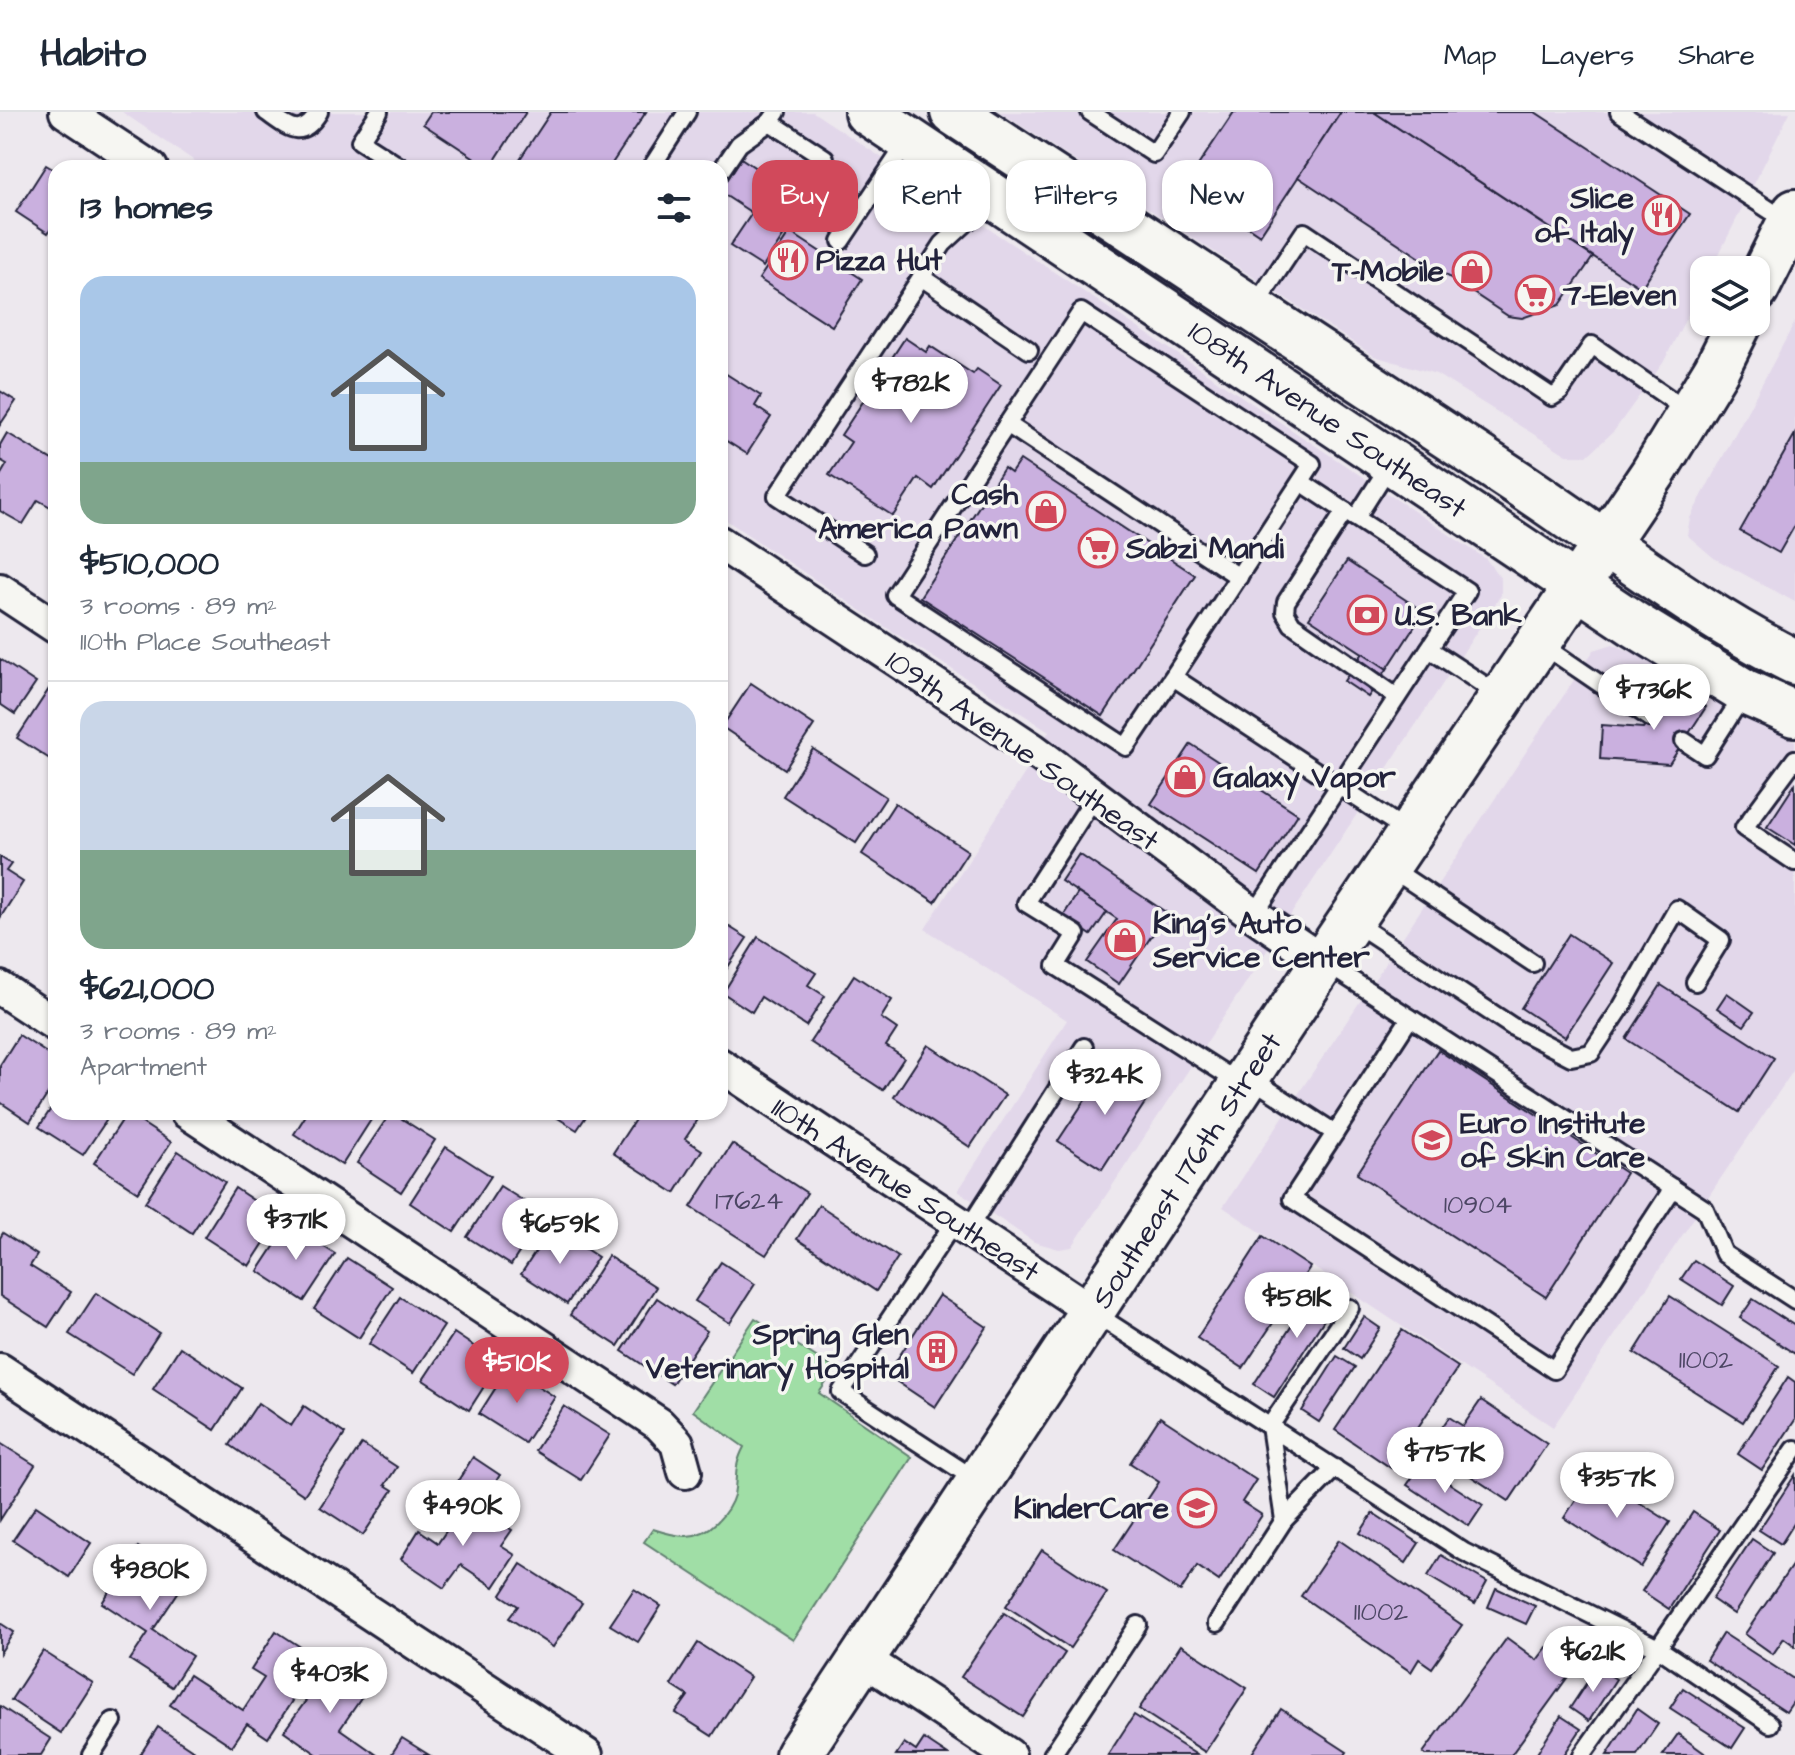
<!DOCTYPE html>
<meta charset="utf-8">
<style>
body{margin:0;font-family:"Architects Daughter",sans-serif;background:#f2f2f3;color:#1f2937;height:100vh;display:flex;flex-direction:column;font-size:30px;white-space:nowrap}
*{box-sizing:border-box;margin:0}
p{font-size:26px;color:#747a83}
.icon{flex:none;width:44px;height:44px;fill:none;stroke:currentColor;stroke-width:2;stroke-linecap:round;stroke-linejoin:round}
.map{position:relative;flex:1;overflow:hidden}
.side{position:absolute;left:48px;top:48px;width:680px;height:960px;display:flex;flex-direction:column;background:#fff;border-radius:24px;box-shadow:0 2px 6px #0004}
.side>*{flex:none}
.top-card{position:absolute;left:752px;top:48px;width:760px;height:72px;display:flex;gap:16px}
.fabs{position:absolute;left:1690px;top:144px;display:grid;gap:16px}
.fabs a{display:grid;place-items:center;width:80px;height:80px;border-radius:16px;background:#fff;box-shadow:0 2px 6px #0004;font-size:40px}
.price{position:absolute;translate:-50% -68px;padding:0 18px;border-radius:28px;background:#fff;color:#222;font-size:26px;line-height:52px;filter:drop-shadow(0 2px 4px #0008)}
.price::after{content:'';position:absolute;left:50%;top:48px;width:24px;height:18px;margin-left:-12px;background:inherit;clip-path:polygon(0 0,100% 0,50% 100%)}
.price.active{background:#d1495b;color:#fff}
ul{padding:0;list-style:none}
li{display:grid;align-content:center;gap:16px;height:424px;padding:0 32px}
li+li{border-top:2px solid #e0e1e3}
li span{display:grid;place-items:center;height:248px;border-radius:24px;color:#555}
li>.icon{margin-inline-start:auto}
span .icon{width:144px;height:144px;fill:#fffc;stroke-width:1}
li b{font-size:34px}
h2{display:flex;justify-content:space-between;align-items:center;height:96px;padding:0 32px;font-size:34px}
.tag{padding:0 28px;border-radius:24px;background:#fff;box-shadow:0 2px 6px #0004;font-size:28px;line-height:72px}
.tag.active{background:#d1495b;color:#fff}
header{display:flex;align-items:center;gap:48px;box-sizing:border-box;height:112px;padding:0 40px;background:#fff;border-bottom:2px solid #e0e1e3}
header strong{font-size:38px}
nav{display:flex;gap:44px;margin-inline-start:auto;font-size:28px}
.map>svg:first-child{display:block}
.built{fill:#e2d7ea}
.green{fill:#a0dea6;stroke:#618070;stroke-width:2}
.building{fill:#cab0df;stroke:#22223b;stroke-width:2}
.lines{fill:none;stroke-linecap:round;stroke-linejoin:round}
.lane-casing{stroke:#22223b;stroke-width:22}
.street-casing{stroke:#22223b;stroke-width:38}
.secondary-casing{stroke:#22223b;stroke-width:50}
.primary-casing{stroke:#22223b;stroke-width:50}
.lane{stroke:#f6f6f2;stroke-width:16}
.street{stroke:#f6f6f2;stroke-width:32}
.secondary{stroke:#f6f6f2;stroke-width:44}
.primary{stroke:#f6f6f2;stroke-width:44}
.labels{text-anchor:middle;stroke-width:7;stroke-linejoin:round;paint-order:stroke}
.number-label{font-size:26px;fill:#4c4664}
.poi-label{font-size:30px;font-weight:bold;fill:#22223b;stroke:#f6f6f2;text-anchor:start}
.street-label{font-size:30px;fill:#22223b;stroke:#f6f6f2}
</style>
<header>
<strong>Habito</strong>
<nav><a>Map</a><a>Layers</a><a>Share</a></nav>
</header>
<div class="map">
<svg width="1795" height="1643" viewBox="0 0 1795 1643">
<rect width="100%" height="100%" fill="#ede8ee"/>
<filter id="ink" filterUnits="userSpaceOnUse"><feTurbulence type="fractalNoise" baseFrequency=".0125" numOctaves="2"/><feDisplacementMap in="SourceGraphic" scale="16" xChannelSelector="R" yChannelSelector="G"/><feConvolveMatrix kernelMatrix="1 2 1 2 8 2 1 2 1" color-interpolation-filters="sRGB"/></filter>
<g filter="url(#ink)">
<!-- built -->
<g class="built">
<polygon points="122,0 813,0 1486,447 1501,467 1501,483 1072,1135 1059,1137 1034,1130 958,1079 1067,908 925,817 1030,653 1049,619 887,516 720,404 720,56 205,56"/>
<polygon points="1000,0 1790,0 1711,158 1704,158 1704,171 1663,251 1614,319 1587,344 1567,343 1436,262 1374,244"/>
<polygon points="1795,210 1795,490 1714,446 1687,423 1690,406"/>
<polygon points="1613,532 1641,544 1795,629 1795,956 1553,1315 1223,1095 1594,538"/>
</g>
<!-- green -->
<path class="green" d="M 755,1206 L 835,1257 L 819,1281 L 912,1345 L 793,1528 L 644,1430 L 653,1417 C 677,1425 697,1430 717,1410 C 725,1402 731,1394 734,1383 C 738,1362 733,1356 744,1335 L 693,1299 Z"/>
<!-- building -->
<g class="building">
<polygon points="431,0 526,0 490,56 423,12"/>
<polygon points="551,0 646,0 609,56 514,56"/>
<polygon points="1234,0 1341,0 1260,123 1185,73"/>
<polygon points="1341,0 1374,0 1593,145 1560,193 1522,206 1508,204 1298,65"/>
<polygon points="1374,0 1535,0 1690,102 1641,176"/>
<polygon points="741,46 772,67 779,56 813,79 763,155 730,134 752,101 720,80"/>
<polygon points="46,53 56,59 56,109 48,121 16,100"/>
<polygon points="790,120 862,167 832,214 759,167"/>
<polygon points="905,226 926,240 930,234 973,262 977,257 1001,273 933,377 918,366 893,404 829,363 851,330 841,323"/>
<polygon points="720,258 761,284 755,294 771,305 747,342 720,325"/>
<polygon points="0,279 16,289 0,313"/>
<polygon points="7,321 54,349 56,345 56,398 38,388 23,412 0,399 0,364 7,352 0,348 0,333"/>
<polygon points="1795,322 1795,413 1779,441 1740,419"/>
<polygon points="1020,348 1195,463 1103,604 920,485 1004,356 1011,361"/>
<polygon points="1347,449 1424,500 1387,557 1309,506"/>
<polygon points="1363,541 1387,557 1368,585 1344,569"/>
<polygon points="0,547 36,571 15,602 0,592"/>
<polygon points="751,571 814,613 785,657 722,615"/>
<polygon points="1671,573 1706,595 1669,652 1600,647 1602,613 1643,616"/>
<polygon points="49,577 56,582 56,651 17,626"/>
<polygon points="1191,632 1298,702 1259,762 1151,692"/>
<polygon points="813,637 886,685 856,731 783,684"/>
<polygon points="1795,672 1795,733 1767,715"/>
<polygon points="895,691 968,739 935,790 862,742"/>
<polygon points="1079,742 1167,801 1119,872 1087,850 1117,807 1061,769"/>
<polygon points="0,745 11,752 6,759 23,770 0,806"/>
<polygon points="1078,781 1107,800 1091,823 1063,804"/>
<polygon points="720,809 747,826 724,861 720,858"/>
<polygon points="1569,822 1613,851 1565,925 1521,896"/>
<polygon points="758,825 816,861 808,873 825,884 806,914 761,885 752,900 723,881"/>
<polygon points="854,863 892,888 881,906 897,917 886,934 904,946 883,978 810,930"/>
<polygon points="1661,873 1774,946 1739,1000 1626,927"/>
<polygon points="1727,881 1754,900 1744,914 1717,896"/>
<polygon points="19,923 56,947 56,969 30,1010 0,990 0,953"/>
<polygon points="928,933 1005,983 970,1035 894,985"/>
<polygon points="1438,938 1626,1061 1546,1185 1357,1062"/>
<polygon points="1109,952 1152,980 1102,1057 1058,1029"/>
<polygon points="56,989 56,1000 112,1000 83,1043 39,1015"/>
<polygon points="308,1000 376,1000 342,1053 294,1022"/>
<polygon points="391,1000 435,1028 401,1080 357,1051"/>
<polygon points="548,1000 589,1000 577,1018"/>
<polygon points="640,1000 690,1000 699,1006 685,1027 702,1038 675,1081 613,1041"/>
<polygon points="127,1001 171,1030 138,1080 94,1051"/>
<polygon points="732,1032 807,1081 766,1143 691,1095"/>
<polygon points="446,1035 491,1064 454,1120 410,1091"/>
<polygon points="178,1039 225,1070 192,1121 145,1090"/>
<polygon points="500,1074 544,1102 511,1153 467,1125"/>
<polygon points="235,1076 280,1106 249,1154 204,1125"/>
<polygon points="819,1093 898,1145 876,1179 797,1127"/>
<polygon points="289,1112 335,1142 304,1189 258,1159"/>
<polygon points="552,1115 598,1145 567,1192 521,1162"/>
<polygon points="3,1121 37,1143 30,1154 71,1180 48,1215 0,1184 0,1126"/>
<polygon points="1263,1124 1310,1155 1243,1256 1197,1226"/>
<polygon points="608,1144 656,1175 618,1234 570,1203"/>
<polygon points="347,1146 392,1175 359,1226 314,1197"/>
<polygon points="1694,1148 1734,1174 1722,1193 1681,1167"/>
<polygon points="721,1150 755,1172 730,1211 695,1189"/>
<polygon points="1320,1170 1340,1183 1274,1285 1254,1272"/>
<polygon points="96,1181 159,1221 132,1262 69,1222"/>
<polygon points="939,1183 987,1215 935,1295 887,1263"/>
<polygon points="1670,1184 1779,1254 1743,1310 1634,1241"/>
<polygon points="400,1185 444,1214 413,1261 369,1232"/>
<polygon points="657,1186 707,1219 672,1272 622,1239"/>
<polygon points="1753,1187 1795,1214 1795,1242 1740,1206"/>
<polygon points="1364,1205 1380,1216 1360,1247 1344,1236"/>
<polygon points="1402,1218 1458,1255 1391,1356 1335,1318"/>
<polygon points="454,1221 499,1251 469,1298 423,1268"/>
<polygon points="180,1235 242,1276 215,1318 153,1277"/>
<polygon points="1337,1244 1355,1255 1319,1310 1302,1299"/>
<polygon points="509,1255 555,1285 525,1331 479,1302"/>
<polygon points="1788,1265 1795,1270 1795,1308 1762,1358 1738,1342"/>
<polygon points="1481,1288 1547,1332 1509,1389 1428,1336 1449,1305 1463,1314"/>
<polygon points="258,1291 291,1314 304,1294 345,1322 304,1383 230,1333"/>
<polygon points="564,1294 610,1323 581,1368 535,1339"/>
<polygon points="1160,1305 1256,1368 1242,1390 1262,1403 1219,1469 1197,1454 1180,1480 1114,1438 1159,1370 1130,1351"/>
<polygon points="0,1331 35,1353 0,1408"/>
<polygon points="362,1332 397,1355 385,1373 393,1378 363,1423 320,1395"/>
<polygon points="473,1345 500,1363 483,1389 456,1372"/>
<polygon points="1421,1353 1483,1393 1469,1414 1407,1373"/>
<polygon points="1593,1361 1670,1410 1641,1455 1564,1406"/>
<polygon points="1795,1363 1795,1410 1781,1432 1759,1418"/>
<polygon points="467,1388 512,1418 501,1434 515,1443 494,1475 461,1453 444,1476 401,1447 419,1418 438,1431"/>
<polygon points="36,1394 91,1431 69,1465 13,1428"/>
<polygon points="1693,1400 1720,1418 1669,1497 1642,1479"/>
<polygon points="1373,1401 1419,1431 1406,1451 1360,1421"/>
<polygon points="1752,1427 1773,1441 1734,1502 1712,1487"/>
<polygon points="1339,1428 1462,1513 1432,1556 1419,1547 1411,1560 1301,1484"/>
<polygon points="138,1435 187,1467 153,1518 192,1544 172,1575 130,1548 148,1521 102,1491"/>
<polygon points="1042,1438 1107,1481 1070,1536 1006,1494"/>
<polygon points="1441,1443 1487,1470 1475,1492 1428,1464"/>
<polygon points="1795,1449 1795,1534 1784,1526 1773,1542 1745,1522"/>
<polygon points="521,1452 582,1491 553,1535 509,1506 518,1494 501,1483"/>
<polygon points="1496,1476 1535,1494 1526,1512 1488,1495"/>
<polygon points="634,1477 661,1494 638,1530 610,1513"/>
<polygon points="1004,1501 1065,1541 1023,1605 961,1565"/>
<polygon points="0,1511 14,1520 0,1541"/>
<polygon points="276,1519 319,1547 268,1626 247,1612 232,1634 170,1593 189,1563 243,1598 264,1566 251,1558"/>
<polygon points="1723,1521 1795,1568 1795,1587 1786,1600 1706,1548"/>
<polygon points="1507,1526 1537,1548 1547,1535 1575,1555 1511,1643 1426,1643 1423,1641"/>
<polygon points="698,1531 750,1565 712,1624 676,1601 688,1584 671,1573"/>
<polygon points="1181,1533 1247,1576 1205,1640 1139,1597"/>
<polygon points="43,1539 93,1571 61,1621 11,1588"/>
<polygon points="334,1550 369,1575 340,1617 377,1643 318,1643 284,1619"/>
<polygon points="1597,1555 1616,1567 1589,1609 1570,1596"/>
<polygon points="1683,1576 1745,1616 1732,1636 1670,1596"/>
<polygon points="0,1594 51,1627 41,1643 0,1643"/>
<polygon points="1281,1597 1347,1640 1345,1643 1251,1643"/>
<polygon points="1637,1597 1658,1612 1637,1643 1607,1643"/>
<polygon points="1134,1603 1197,1643 1108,1643"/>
<polygon points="1561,1604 1581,1617 1564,1643 1536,1643"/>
<polygon points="158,1615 200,1643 140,1643"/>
<polygon points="1678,1622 1707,1643 1663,1643"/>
<polygon points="402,1626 429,1643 391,1643"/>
<polygon points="924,1627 948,1643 896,1643 904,1631 916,1639"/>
</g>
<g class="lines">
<!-- lane casing -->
<g class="lane-casing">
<g id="lane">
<path d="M 266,0 C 289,16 301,29 319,0"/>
<polyline points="379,0 360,29 402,56"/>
<polyline points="1090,0 1154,42 1182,0"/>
<polyline points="1619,0 1788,110"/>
<polyline points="770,10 825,46"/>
<polyline points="651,56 687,0"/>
<polyline points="720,60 739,32 770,10 777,0"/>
<polyline points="841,129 908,29"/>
<polyline points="921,165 1029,238"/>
<polyline points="1254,195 1304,120 1552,285 1560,280 1592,233 1689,300"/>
<polyline points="1007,312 1239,465"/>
<polyline points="1301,370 1354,405"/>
<polyline points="1345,399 1286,490 1285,500 1292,512 1397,585"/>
<polyline points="865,442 777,384 943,132 979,99"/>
<polyline points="1540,531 1650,606"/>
<polyline points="1429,537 1501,584"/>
<polyline points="1173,565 1312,352 1081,200 895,483 1126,635 1173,565 1409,720"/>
<polyline points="1684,629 1705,643 1744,582"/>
<polyline points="1795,647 1744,716 1795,750"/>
<polyline points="1094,686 1026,791 1076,822 1056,854 1241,972"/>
<polyline points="1389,755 1533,851"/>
<polyline points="1254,803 1467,479 1356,406 1391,351"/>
<polyline points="1352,809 1513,915 1571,945 1591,941 1621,896 1677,797 1721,828 1695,870"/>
<polyline points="1324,850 1705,1097 1724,1142 1795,1188"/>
<polyline points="1410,906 1292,1087 1554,1258 1673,1076"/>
<polyline points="1249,965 1335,1021"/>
<polyline points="955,1109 841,1280 976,1368"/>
<polyline points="968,1117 1084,935"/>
<polyline points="1094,1201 1464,1440 1658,1536 1582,1643"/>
<polyline points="1284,1408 1270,1314 1350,1196"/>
<polyline points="1217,1511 1284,1408 1335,1356"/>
<polyline points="1770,1612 1658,1536 1795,1337"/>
<polyline points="91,1643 113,1609"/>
<polyline points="1052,1643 1138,1513"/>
</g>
</g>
<!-- street casing -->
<g class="street-casing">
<g id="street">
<polyline points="66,0 151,56"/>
<polyline points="720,431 1032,637 1254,803 1323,850"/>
<polyline points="0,478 56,515"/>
<polyline points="0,876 56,913"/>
<polyline points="720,953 1093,1200"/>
<polyline points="187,1000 659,1312 677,1331 685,1360"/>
<polyline points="0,1258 586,1643"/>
<polyline points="862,1546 1009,1643"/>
</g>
</g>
<!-- secondary casing -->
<g class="secondary-casing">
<g id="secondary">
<polyline points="1756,178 1795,100"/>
<polyline points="798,1643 1323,850 1653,361 1716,258 1740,210"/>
</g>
</g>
<!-- primary casing -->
<g class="primary-casing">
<g id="primary">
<polyline points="867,0 1634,512 1745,580 1795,602"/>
<path d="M 953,0 C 1140,123 1328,246 1515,369 C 1608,430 1695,501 1795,550"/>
</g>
</g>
<!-- lane -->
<use href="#lane" class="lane"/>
<!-- street -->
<use href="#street" class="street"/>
<!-- secondary -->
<use href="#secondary" class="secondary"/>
<!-- primary -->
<use href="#primary" class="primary"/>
</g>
</g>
<!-- icons -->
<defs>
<g id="restaurant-ring" transform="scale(2)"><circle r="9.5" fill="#f6f6f2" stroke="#d1495b" stroke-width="1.5"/><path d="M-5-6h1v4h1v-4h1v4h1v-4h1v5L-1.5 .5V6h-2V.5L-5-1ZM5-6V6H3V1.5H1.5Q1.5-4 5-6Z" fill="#d1495b"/></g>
<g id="shop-ring" transform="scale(2)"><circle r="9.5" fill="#f6f6f2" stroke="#d1495b" stroke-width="1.5"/><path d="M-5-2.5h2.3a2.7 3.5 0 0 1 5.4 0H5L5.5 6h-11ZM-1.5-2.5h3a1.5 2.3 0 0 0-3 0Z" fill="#d1495b"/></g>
<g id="supermarket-ring" transform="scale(2)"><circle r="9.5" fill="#f6f6f2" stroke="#d1495b" stroke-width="1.5"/><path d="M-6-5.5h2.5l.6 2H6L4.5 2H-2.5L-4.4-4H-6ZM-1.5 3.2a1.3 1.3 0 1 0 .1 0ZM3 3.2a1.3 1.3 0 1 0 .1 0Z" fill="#d1495b"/></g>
<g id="bank-ring" transform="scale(2)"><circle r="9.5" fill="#f6f6f2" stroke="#d1495b" stroke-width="1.5"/><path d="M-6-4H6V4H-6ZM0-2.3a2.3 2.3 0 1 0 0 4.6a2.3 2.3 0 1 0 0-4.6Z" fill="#d1495b"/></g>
<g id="school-ring" transform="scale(2)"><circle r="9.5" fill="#f6f6f2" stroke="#d1495b" stroke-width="1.5"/><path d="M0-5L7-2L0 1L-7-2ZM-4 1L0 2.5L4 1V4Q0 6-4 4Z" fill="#d1495b"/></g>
<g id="building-ring" transform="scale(2)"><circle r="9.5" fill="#f6f6f2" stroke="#d1495b" stroke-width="1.5"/><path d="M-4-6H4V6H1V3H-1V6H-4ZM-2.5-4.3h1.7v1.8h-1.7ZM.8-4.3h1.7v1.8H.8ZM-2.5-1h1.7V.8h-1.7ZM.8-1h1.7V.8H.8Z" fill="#d1495b"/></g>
</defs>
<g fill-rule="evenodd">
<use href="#restaurant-ring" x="1662" y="103"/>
<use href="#restaurant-ring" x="788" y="148"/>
<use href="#shop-ring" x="1472" y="159"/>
<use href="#supermarket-ring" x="1535" y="183"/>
<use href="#shop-ring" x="1046" y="399"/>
<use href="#supermarket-ring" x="1098" y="436"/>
<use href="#bank-ring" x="1367" y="503"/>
<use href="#shop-ring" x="1185" y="665"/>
<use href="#shop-ring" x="1125" y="828"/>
<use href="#school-ring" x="1432" y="1028"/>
<use href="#building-ring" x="937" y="1239"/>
<use href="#school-ring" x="1197" y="1396"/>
</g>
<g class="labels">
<!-- number labels -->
<g class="number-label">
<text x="749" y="1097">17624</text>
<text x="1478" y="1101">10904</text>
<text x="1706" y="1256">11002</text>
<text x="1381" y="1508">11002</text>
</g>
<!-- poi labels -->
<g class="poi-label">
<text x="1634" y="96" text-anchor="end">Slice<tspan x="1634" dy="34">of Italy</tspan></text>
<text x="816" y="158">Pizza Hut</text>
<text x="1444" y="169" text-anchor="end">T-Mobile</text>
<text x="1563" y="193">7-Eleven</text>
<text x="1018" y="392" text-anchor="end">Cash<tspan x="1018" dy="34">America Pawn</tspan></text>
<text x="1126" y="446">Sabzi Mandi</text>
<text x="1395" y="513">U.S. Bank</text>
<text x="1213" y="675">Galaxy Vapor</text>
<text x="1153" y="821">King's Auto<tspan x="1153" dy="34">Service Center</tspan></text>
<text x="1460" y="1021">Euro Institute<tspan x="1460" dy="34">of Skin Care</tspan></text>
<text x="909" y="1232" text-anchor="end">Spring Glen<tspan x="909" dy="34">Veterinary Hospital</tspan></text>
<text x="1169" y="1406" text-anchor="end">KinderCare</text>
</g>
<!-- street labels -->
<g class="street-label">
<text transform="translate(1328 307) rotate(34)" y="10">108th Avenue Southeast</text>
<text transform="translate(1023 638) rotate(35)" y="10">109th Avenue Southeast</text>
<text transform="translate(1186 1058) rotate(-57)" y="10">Southeast 176th Street</text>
<text transform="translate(906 1077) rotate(33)" y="10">110th Avenue Southeast</text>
</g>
</g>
</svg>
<div class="fabs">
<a><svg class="icon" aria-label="layers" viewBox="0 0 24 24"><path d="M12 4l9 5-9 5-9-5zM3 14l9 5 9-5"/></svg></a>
</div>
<b class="price" style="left:911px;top:313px">$782K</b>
<b class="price" style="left:1654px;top:620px">$736K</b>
<b class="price" style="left:1105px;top:1005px">$324K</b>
<b class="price" style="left:296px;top:1150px">$371K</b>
<b class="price" style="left:560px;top:1154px">$659K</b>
<b class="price" style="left:1297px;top:1228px">$581K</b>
<b class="price active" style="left:517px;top:1293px">$510K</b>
<b class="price" style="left:1445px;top:1383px">$757K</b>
<b class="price" style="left:1617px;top:1408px">$357K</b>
<b class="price" style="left:463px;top:1436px">$490K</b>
<b class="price" style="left:150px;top:1500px">$980K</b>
<b class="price" style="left:1593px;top:1582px">$621K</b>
<b class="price" style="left:330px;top:1603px">$403K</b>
<div class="top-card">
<a class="tag active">Buy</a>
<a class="tag">Rent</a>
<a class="tag">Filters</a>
<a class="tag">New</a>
</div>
<section class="side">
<h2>13 homes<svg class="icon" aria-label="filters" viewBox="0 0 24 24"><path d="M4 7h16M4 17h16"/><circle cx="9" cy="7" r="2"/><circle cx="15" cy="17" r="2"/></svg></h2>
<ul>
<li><span style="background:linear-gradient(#a9c7e8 75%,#7fa58c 0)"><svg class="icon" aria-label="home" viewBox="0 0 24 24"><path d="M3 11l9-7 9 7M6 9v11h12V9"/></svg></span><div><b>$510,000</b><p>3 rooms · 89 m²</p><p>110th Place Southeast</p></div></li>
<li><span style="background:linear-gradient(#c9d6e8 60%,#7fa58c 0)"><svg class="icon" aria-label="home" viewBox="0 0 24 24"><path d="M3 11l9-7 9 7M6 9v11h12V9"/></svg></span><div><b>$621,000</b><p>3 rooms · 89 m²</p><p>Apartment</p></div></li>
</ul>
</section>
</div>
